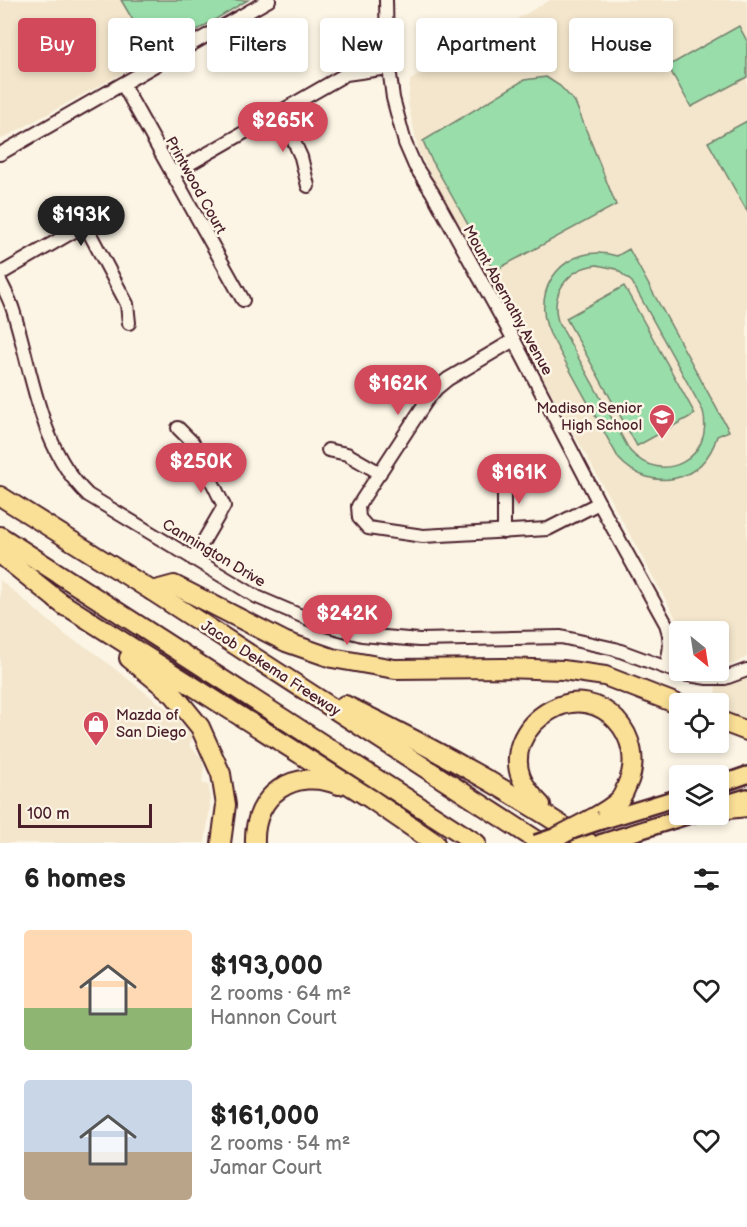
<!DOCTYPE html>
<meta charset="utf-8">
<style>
body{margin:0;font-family:"Balsamiq Sans",sans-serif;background:#f2f2f2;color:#222;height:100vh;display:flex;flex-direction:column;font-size:22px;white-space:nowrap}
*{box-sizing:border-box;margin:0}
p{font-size:20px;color:#767676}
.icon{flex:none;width:33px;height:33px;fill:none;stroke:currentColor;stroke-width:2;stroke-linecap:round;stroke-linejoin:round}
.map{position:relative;height:843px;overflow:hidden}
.drawer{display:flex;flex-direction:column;background:#fff;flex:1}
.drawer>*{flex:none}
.banner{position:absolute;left:18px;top:18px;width:711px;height:54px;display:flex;gap:12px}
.needle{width:39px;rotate:150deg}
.buttons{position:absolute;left:669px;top:621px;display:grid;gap:12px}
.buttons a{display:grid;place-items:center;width:60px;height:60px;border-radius:6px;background:#fff;box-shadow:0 3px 9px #0003;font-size:30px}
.scale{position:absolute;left:18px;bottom:15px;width:134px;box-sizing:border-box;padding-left:6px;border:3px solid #4a1f2b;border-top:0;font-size:16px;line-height:21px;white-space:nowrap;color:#4a1f2b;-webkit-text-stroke:4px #fcf5e5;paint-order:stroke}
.price{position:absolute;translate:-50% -51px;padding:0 14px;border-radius:21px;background:#d1495b;color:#fff;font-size:20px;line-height:39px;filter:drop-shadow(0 2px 3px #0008)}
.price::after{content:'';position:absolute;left:50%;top:36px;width:18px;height:14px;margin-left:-9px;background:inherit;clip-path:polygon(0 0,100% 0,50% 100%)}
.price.on{background:#222;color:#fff}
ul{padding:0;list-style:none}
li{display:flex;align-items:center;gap:18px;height:150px;padding:0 24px}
li span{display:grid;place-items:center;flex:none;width:168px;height:120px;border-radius:6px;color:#555}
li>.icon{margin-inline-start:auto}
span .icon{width:72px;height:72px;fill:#fffc;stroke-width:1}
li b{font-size:26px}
h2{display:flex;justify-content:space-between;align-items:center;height:72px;padding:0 24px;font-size:26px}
.tag{padding:0 21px;border-radius:6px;background:#fff;box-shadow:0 3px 9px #0003;font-size:21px;line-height:54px}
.tag.on{background:#d1495b;color:#fff}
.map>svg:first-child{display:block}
.built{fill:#f3e6cc}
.green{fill:#99deaa;stroke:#727e6a;stroke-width:1.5;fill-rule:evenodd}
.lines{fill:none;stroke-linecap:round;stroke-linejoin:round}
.minor-casing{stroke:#4a1f2b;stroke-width:16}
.major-casing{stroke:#4a1f2b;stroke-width:20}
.highway-casing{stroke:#4a1f2b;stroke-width:22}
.minor{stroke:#fcf5e5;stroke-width:12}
.major{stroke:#fadf96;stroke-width:15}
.highway{stroke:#fadf96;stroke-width:18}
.major-bridge-casing{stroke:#4a1f2b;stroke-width:20;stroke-linecap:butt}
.highway-bridge-casing{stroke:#4a1f2b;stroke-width:22;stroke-linecap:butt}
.major-bridge{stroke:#fadf96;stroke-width:15}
.highway-bridge{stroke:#fadf96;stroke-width:18}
.labels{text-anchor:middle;stroke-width:5;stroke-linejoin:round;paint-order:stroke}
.street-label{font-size:15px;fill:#4a1f2b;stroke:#fcf5e5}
.poi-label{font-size:15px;fill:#4a1f2b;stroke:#fcf5e5;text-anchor:end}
</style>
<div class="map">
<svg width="747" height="843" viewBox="0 0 747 843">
<rect width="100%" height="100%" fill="#fcf5e5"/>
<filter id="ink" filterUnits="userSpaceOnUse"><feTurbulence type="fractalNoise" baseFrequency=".0167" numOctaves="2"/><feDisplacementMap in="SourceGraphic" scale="12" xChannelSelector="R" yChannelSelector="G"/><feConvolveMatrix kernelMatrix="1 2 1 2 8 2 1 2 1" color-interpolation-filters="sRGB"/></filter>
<g filter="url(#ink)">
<!-- built -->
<g class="built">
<polygon points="0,0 121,0 154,56 0,140"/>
<polygon points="550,0 747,0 747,657 734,664 719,667 718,632 683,631 419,153 408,103 410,80"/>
<polygon points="0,580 68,637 88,648 173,714 193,737 189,745 201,757 204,767 202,783 209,785 210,806 205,843 0,843"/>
<polygon points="747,669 747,722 719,713 718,704 714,704 716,686"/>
</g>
<!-- green -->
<g class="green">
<polygon points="121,0 248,0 154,56"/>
<polygon points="739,26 747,41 747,77 691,107 668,66"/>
<polygon points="546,77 560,86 575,102 616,205 494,271 430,157 423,141 524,80"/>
<polygon points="747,121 747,211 708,142"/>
<path d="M 629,249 L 729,431 L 717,436 C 704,483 651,494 619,459 L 550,334 C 528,287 567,241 617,256 ZM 597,265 L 616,269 L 632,282 L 703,411 C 715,458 662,487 630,451 L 558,321 C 550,293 568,268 597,265 Z"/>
<polygon points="624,286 695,414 637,446 566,318"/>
</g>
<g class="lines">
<!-- minor casing -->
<g class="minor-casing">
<g id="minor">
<path d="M 386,0 L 387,52 L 393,98 L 405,143 L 415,166 L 432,192 L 514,340 L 599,503 L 666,624 C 672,640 670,651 666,667"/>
<polyline points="123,85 243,300"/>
<polyline points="280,111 301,157 308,186"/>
<polyline points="0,154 269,0"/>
<polyline points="172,174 346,74 388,68"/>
<polyline points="0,274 81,227 90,234 127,304 129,323"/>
<path d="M 0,281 C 5,291 10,300 13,310 C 33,373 39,448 88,495 L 257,597 L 318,623 L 362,635 L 419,640 L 561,637 L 615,649 L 683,674 L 707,678 L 725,678 L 747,670"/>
<polyline points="514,340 448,379 437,388 427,400 358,506 359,518 368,528 423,536 548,529 599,503"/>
<polyline points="178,428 193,443 224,506 193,559"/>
<polyline points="328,450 347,454 380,473"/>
<polyline points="504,532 504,494 510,474"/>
</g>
</g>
<!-- major casing -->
<g class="major-casing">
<g id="major">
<polyline points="718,785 747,775"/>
<polyline points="724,804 747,797"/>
<polyline points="601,821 680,797"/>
<polyline points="600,843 693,814"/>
</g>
</g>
<!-- highway casing -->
<g class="highway-casing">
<g id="highway">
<polyline points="0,496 152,591 541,843"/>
<polyline points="0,536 476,843"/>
<polyline points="0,554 66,607"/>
<polyline points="152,591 174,585 286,642 332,658 395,669 504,668 563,670 605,676 680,705"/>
<polyline points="57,600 371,799 435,843"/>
<polyline points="129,658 174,695 200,727 221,774 226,805 221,843"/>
<path d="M 345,705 C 430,746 511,791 589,843"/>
<polyline points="718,720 747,731"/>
<path d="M 541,805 C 523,787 512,769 521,743 C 527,728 536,718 551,710 C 601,682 649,739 627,785 C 625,790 622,798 618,801 C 611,808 600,814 591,819"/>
<polyline points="718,810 747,807"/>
<path d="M 255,843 C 253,794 295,767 339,785"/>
</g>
</g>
<!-- minor -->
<use href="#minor" class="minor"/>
<!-- major -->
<use href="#major" class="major"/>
<!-- highway -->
<use href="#highway" class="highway"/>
<!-- major-bridge casing -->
<g class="major-bridge-casing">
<polyline id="major-bridge" points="536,843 601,821"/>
</g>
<!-- highway-bridge casing -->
<g class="highway-bridge-casing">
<polyline id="highway-bridge" points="557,837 591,819"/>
</g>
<!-- major-bridge -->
<use href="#major-bridge" class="major-bridge"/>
<!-- highway-bridge -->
<use href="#highway-bridge" class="highway-bridge"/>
</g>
</g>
<!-- icons -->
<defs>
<g id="school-pin" transform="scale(1.35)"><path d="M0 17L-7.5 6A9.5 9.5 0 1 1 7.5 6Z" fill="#d1495b" stroke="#fcf5e5"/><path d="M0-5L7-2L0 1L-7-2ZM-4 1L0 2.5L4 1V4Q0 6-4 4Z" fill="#fff"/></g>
<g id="shop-pin" transform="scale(1.35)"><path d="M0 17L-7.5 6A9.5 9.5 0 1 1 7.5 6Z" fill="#d1495b" stroke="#fcf5e5"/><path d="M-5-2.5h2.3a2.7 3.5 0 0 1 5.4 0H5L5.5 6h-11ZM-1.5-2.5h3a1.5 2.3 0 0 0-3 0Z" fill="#fff"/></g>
</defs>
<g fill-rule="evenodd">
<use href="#school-pin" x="662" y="417"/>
<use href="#shop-pin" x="96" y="724"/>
</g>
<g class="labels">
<!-- street labels -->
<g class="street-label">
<text transform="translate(196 185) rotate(61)" y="5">Printwood Court</text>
<text transform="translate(508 300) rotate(61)" y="5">Mount Abernathy Avenue</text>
<text transform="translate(214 553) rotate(31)" y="5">Cannington Drive</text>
<text transform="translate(271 668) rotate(33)" y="5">Jacob Dekema Freeway</text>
</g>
<!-- poi labels -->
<g class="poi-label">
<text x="642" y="413">Madison Senior<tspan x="642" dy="17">High School</tspan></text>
<text x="116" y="720" text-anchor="start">Mazda of<tspan x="116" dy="17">San Diego</tspan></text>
</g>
</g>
</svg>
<div class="buttons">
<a><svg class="needle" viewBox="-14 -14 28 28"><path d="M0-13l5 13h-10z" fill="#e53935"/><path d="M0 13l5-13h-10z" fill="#767676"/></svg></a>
<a><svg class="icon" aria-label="locate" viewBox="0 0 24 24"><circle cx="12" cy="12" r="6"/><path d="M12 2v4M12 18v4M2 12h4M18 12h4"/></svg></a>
<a><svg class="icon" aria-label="layers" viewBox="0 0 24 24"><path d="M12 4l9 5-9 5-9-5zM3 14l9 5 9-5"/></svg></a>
</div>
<div class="scale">100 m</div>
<b class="price" style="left:283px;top:153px">$265K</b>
<b class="price on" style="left:81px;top:247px">$193K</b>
<b class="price" style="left:398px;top:416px">$162K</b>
<b class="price" style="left:201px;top:494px">$250K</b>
<b class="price" style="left:519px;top:505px">$161K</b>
<b class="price" style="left:347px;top:646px">$242K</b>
<div class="banner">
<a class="tag on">Buy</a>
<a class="tag">Rent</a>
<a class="tag">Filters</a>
<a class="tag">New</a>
<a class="tag">Apartment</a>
<a class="tag">House</a>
</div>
</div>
<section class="drawer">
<h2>6 homes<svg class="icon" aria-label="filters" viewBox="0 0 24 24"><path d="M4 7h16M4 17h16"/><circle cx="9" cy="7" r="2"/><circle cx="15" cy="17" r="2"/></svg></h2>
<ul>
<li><span style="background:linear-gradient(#ffd9b3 65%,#8fb573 0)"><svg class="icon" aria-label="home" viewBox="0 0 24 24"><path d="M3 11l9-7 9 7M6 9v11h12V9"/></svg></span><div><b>$193,000</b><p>2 rooms · 64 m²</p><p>Hannon Court</p></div><svg class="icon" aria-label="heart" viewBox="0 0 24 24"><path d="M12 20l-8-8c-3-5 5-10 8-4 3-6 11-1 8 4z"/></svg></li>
<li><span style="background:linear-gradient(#c9d6e8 60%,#b9a48a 0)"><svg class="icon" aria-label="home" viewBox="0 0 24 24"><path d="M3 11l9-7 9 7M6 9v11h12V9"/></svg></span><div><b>$161,000</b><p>2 rooms · 54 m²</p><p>Jamar Court</p></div><svg class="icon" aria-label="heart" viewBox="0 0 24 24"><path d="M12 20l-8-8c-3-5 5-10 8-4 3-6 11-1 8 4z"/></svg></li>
</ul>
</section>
